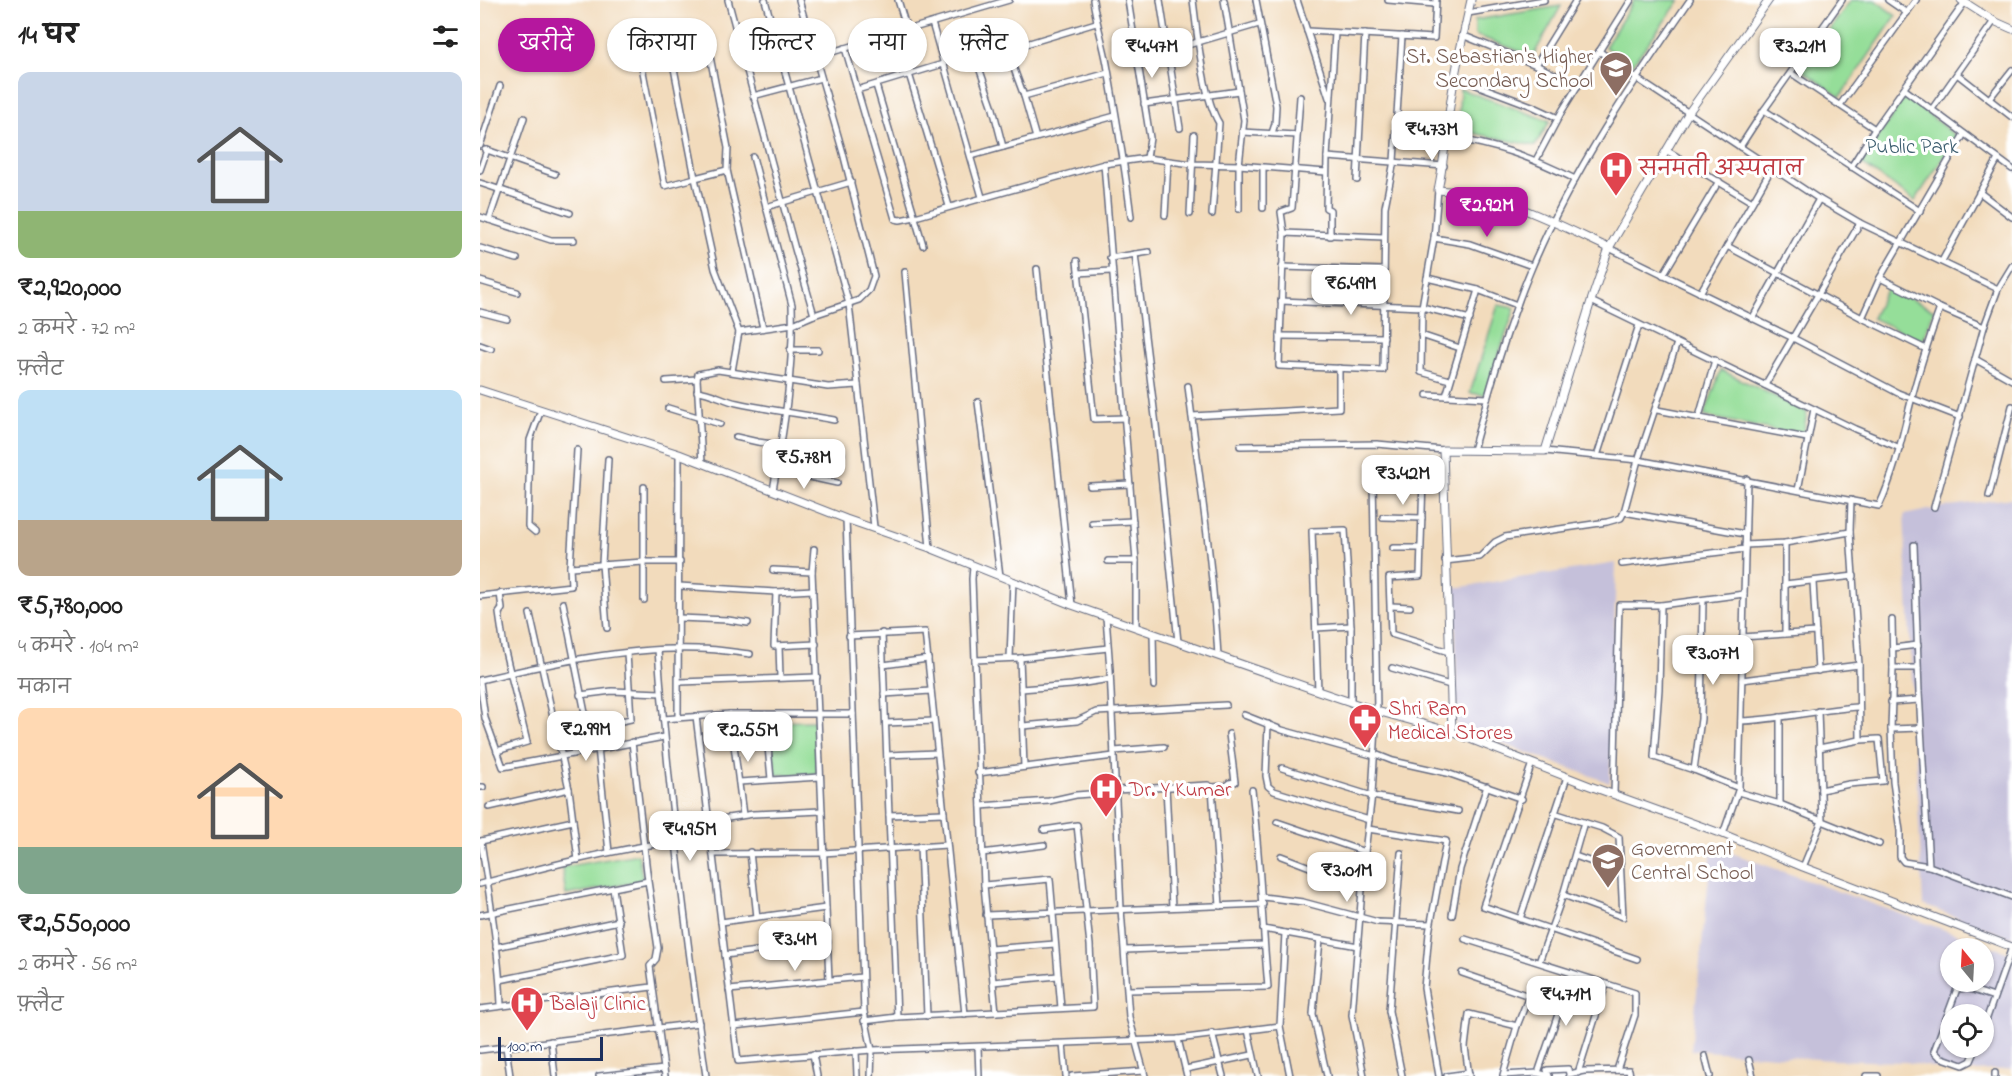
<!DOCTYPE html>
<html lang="hi">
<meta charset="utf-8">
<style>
body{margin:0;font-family:"Indie Flower","Playpen Sans Deva",sans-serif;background:#f2f2f2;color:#222;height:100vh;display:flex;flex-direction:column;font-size:22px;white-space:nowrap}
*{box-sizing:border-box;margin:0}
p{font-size:20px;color:#767676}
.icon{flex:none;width:33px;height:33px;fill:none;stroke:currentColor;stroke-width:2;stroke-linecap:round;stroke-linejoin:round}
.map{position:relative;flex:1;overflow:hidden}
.drawer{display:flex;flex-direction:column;background:#fff;width:480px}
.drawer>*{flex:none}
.guide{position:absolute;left:18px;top:18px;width:570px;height:54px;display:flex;gap:12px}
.needle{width:39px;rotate:342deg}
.fabs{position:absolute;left:1460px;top:938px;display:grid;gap:12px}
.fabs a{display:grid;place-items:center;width:54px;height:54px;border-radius:50%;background:#fff;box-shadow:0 2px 4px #0004;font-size:30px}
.scale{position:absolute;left:18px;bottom:15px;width:105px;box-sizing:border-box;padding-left:6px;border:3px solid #1b2f5e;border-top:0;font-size:16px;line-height:21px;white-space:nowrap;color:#1b2f5e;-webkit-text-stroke:4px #fff;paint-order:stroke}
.price{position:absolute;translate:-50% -51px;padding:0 14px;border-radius:12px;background:#fff;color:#222;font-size:20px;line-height:39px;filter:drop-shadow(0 2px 3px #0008)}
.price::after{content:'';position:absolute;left:50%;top:36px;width:18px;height:14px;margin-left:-9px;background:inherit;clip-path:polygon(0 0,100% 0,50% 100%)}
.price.active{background:#b5179e;color:#fff}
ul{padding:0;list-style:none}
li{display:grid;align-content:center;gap:12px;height:318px;padding:0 18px}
li span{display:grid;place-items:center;height:186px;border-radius:12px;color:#555}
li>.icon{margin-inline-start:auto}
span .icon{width:108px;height:108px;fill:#fffc;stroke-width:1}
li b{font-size:26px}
h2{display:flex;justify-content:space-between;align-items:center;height:72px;padding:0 18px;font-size:26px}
.tag{padding:0 21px;border-radius:27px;background:#fff;box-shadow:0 2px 4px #0004;font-size:21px;line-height:54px}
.tag.active{background:#b5179e;color:#fff}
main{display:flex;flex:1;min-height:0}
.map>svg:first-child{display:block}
.industrial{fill:#c5c0da;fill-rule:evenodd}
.green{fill:#95de99;stroke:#58867c;stroke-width:1.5}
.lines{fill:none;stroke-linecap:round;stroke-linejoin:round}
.minor-casing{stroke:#666b7f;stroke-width:8}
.tertiary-casing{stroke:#666b7f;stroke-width:9}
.minor{stroke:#fff;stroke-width:5}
.tertiary{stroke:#fff;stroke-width:7}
.labels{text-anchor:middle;stroke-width:6;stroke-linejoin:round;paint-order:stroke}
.education-label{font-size:21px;fill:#785e54;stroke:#fff;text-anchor:end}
.park-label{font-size:21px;fill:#3a5b6d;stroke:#fff}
.health-label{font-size:21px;fill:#be3a42;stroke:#fff;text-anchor:start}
</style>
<main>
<section class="drawer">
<h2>14 घर<svg class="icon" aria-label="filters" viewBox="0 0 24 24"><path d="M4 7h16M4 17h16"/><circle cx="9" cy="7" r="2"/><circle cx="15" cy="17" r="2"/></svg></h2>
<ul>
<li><span style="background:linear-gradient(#c9d6e8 75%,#8fb573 0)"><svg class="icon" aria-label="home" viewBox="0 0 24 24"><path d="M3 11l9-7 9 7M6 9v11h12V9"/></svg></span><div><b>₹2,920,000</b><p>2 कमरे · 72 m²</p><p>फ़्लैट</p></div></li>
<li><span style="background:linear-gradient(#bfe0f5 70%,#b9a48a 0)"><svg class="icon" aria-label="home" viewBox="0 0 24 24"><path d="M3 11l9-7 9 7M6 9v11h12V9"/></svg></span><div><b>₹5,780,000</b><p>4 कमरे · 104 m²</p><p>मकान</p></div></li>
<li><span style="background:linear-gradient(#ffd9b3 75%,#7fa58c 0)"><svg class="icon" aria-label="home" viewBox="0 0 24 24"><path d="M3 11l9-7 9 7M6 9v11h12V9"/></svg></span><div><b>₹2,550,000</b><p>2 कमरे · 56 m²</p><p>फ़्लैट</p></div></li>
</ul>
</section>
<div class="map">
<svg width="1532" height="1076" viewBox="0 0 1532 1076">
<rect width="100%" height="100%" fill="#fff"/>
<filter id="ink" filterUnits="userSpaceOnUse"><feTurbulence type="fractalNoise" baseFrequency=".0167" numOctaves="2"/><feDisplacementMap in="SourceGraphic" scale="12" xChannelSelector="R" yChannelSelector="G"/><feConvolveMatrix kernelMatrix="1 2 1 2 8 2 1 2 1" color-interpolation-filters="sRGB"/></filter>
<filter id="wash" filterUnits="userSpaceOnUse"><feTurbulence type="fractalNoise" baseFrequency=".008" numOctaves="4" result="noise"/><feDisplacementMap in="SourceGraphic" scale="24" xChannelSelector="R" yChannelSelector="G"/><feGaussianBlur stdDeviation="1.35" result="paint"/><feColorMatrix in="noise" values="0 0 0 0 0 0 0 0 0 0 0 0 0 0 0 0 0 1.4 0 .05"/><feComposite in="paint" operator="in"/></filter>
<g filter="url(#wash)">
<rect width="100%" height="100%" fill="#f2dbbc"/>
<!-- industrial -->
<g class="industrial">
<polygon points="1532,498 1532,938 1443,905 1424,515 1462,507"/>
<polygon points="1136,563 1130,783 977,727 975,588"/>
<path d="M 1232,846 L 1532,954 L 1532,1069 L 1477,1072 L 1426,1062 L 1351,1060 L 1211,1050 ZM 1470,948 L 1503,948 L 1503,981 L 1470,981 ZM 1470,1014 L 1503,1014 L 1503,1047 L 1470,1047 Z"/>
</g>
<!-- green -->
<g class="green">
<polygon points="1154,0 1200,0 1152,65 1125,47"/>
<polygon points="1371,0 1395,0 1416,16 1360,97 1321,69"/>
<polygon points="1081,6 1053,56 995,35 995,20"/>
<polygon points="980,89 1070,121 1055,146 978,130"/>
<polygon points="1425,96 1477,137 1435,201 1381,163"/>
<polygon points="1407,288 1454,310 1443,341 1392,318"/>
<polygon points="1018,305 1035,308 1005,395 990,393"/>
<polygon points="1241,370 1327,412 1323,436 1224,416"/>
<polygon points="334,721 337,774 296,775 290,722"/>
<polygon points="158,854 163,881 86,895 82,867"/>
</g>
</g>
<g filter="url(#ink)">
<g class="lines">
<!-- minor casing -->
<g class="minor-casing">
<g id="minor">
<polyline points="248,0 315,249 334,315"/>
<polyline points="285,0 369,304 394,527"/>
<polyline points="418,0 427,30"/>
<path d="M 613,0 C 616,22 623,42 627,64 C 636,115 645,165 651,217"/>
<polyline points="648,0 670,138 667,158"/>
<polyline points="680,0 700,128"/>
<path d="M 713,0 C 717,31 723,98 739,123 L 732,214"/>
<polyline points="744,0 764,120 759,165 759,209"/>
<polyline points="776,0 796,106 795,124 792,133"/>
<polyline points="817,0 849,98"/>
<polyline points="908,0 955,4"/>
<polyline points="1408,0 1427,13"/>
<polyline points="988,13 1064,0"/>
<polyline points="452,23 502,197"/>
<polyline points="827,31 954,38 956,0"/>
<polyline points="982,35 1056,65 1098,86"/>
<polyline points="189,42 215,178 247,170 248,148 225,31"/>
<polyline points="158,46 185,186 215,178 235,269 259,332 252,371"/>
<polyline points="365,48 415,219 420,220 435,217 624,164 667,158 712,164 759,165 846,172"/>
<polyline points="527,50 544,96 556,138"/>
<polyline points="1119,51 1156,78 1339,199 1380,223 1518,289"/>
<polyline points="335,57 529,0"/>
<polyline points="657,60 779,24"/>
<polyline points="1056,65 1096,0"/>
<polyline points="1311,73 1395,129"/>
<polyline points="429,74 469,206"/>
<polyline points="1477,74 1532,117"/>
<polyline points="975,77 1052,106 1078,118"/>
<polyline points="396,85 443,245"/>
<polyline points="1424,89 1532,169"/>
<polyline points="377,90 463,64"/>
<polyline points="273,96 341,78"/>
<polyline points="544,96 628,73"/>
<polyline points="820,97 812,208 801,212 804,233 799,366 903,370 905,207 914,161 922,36"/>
<polyline points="1509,99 1532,70"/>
<polyline points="664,104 759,91"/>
<polyline points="1360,105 1436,0"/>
<polyline points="1452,109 1514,21"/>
<polyline points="1284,110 1440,211"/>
<polyline points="762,132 817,135"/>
<path d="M 967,137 C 1017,145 1049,156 1095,179"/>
<polyline points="0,146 20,86"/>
<polyline points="523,147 512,105 496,59 616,23"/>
<polyline points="1260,147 1284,110 1362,0"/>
<polyline points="7,150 75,174"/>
<polyline points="1186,150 1272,202"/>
<polyline points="491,156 635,116"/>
<path d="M 273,157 L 312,305 C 314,366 304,430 293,490"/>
<polyline points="847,157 964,166"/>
<polyline points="1056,160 1082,111 1151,0"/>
<polyline points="624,164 656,561 656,627"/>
<polyline points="1371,167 1395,129 1485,2"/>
<polyline points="0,170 7,150 5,150"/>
<polyline points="247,170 283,328"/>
<polyline points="877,180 885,34"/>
<polyline points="0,183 90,213"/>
<polyline points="958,190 954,238 942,307 941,372 970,380"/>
<polyline points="1499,192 1532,217"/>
<polyline points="286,207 371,182"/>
<polyline points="783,208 783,168"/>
<polyline points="710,214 714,135"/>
<polyline points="685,215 688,161"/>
<polyline points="0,217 71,240 94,240"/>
<polyline points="9,220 44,118"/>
<polyline points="804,233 904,237"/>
<polyline points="850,236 850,210 846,208 847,157 855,33"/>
<polyline points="954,238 990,244 1052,266"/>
<polyline points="1247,246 1382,318 1446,349"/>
<polyline points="0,248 37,259"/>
<polyline points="1129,248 1313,338 1418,393 1480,417"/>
<polyline points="655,254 676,425 698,642"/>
<polyline points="630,258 669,252"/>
<polyline points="597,261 614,419 645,418"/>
<polyline points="1462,261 1518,159"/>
<polyline points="802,267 903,270"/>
<polyline points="557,269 592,605"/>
<polyline points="425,272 450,548"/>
<polyline points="598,273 631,271"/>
<polyline points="1183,275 1239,181"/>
<polyline points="947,278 998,290 1037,305"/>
<polyline points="1400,278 1460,308 1504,327"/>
<polyline points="0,281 37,292"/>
<polyline points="1220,293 1292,168"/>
<polyline points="801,301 942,307 990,319"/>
<polyline points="1111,301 1375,429 1420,448"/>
<polyline points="0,312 27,319"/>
<polyline points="1382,318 1400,278 1484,134"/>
<polyline points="1272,319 1339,199"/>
<polyline points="259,332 313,324 334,315 379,300 389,290 394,276 363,153 319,0"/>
<polyline points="941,335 980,348"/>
<polyline points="800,336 904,337"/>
<polyline points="0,345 11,349"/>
<polyline points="310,350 338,350"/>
<polyline points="1495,359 1532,380"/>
<polyline points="217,379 222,463"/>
<polyline points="186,381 217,379 218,374 238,370 348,387 378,385"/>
<polyline points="1285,385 1380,223"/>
<path d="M 708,386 C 719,476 733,565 738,656"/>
<path d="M 217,391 C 231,392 243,400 257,403 C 289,410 322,414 354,420"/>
<polyline points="947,395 1007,398"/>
<polyline points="966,396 998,290"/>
<polyline points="498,402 520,576"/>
<polyline points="188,408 240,424"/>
<polyline points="1177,410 1327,438"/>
<polyline points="712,416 859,408 859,368"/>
<polyline points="1219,417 1235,360"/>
<polyline points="256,437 278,442 362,454"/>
<polyline points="760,446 897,444 963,450"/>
<path d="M 993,450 C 1010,388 1027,326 1052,267 C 1092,172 1151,85 1210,0"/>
<path d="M 1065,451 L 1158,460 L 1399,506 C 1415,472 1422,437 1431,401 C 1439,369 1449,339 1460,308"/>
<polyline points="1117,456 1159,325"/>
<polyline points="297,470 357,483"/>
<polyline points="963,479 943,479 940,576 909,578 911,634 969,652"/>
<polyline points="610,486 650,484"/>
<polyline points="164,487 164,600"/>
<polyline points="1318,490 1334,409"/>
<polyline points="1509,496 1532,406"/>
<polyline points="1371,500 1370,532 1379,665 1380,740"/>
<polyline points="1454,507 1504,327 1518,289 1532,266"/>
<polyline points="1144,512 1265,534"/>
<polyline points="903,517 942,518"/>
<polyline points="366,519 384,1012 392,1050 391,1076"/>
<polyline points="612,523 653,521"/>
<polyline points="55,532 48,526 50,440 61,410"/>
<polyline points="1305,543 1305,634"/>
<polyline points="1265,545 1305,543 1370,532"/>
<polyline points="1434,545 1439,692 1449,866 1532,897"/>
<polyline points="913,548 940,548"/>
<polyline points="334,549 332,572 349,980"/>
<polyline points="628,561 656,561"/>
<polyline points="965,561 1000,557 1015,542 1025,537 1127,522 1141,518 1144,512 1158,460 1197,343"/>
<polyline points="1142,564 1265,549"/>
<polyline points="493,566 492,579 495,660"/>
<polyline points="90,567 164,562 200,562"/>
<polyline points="293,570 332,572"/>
<polyline points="1333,582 1338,671"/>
<polyline points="1305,584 1374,576"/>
<polyline points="199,586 296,592 333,590"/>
<polyline points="296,592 294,646 336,644"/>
<polyline points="0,596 91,586 90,567 97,450"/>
<polyline points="83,603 108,728 151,719 147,653"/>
<polyline points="1181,605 1179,689 1174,757 1214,770 1259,788"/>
<polyline points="911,606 930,607"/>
<polyline points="50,614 89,789 98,860"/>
<polyline points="626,617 630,670 641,909 649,1017 665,1076"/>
<polyline points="199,618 248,620 268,623"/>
<polyline points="1412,620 1413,668 1411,729 1413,782 1420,831 1420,857 1424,862 1449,866"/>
<polyline points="127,628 122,564 128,459"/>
<polyline points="836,628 871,626"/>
<polyline points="402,633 409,815 464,813"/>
<polyline points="673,633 674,686"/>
<polyline points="369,636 445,632 485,1014"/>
<polyline points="1262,637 1336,632"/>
<polyline points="299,646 300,677"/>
<polyline points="1413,648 1438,645"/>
<path d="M 178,650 C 188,793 206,935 226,1076"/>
<polyline points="530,658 533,581"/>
<polyline points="540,658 544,767"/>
<polyline points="403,665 448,659"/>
<polyline points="912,668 970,685"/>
<polyline points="1413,668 1438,668"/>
<path d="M 0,680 C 67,664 151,646 219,649 C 236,649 253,652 270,654"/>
<polyline points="1262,680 1379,665"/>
<polyline points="0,682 5,718 23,767 184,737"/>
<polyline points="200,682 337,677"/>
<polyline points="541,689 592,685 630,679"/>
<polyline points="838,691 832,531 865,530 871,626 871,703"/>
<polyline points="404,694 451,691"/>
<polyline points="100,695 132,691 181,693"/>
<polyline points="1411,702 1439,700"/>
<polyline points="250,714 263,815"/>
<polyline points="285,714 291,779"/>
<polyline points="764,715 802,730 895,756"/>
<polyline points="216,716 258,1061 392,1050 698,1039 800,1026"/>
<polyline points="198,718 199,454"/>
<polyline points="183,719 250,714 373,714"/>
<path d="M 1261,721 C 1301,720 1339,709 1379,707"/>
<polyline points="406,723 454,721"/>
<polyline points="131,724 135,745"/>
<polyline points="788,724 786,776 788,786 794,791 889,820"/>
<polyline points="543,726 597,721 616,712 746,705"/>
<polyline points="1411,729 1441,728"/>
<polyline points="152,742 168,881 178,948 176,959 170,966 185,1076"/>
<polyline points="118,748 129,852"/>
<polyline points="1339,748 1380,740 1399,739 1403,781 1369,784 1341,790"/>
<polyline points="17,751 47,742 24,647 19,613 22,609 20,593"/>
<polyline points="634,751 684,747"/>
<polyline points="895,754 913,761 967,773 1042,799"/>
<polyline points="407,755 457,753"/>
<polyline points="1052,763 1003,906 1157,959"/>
<polyline points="802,768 892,796 978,811"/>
<polyline points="1214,770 1221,719 1223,600"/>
<polyline points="498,773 634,756"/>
<polyline points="259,782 340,777"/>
<polyline points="0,787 3,787"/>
<polyline points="686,787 692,907"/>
<polyline points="732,787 740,906"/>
<polyline points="636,790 728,785 732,787 748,786 749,783 755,782 749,734"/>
<polyline points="1258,792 1300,804 1399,844"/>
<polyline points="1134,794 1139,605 1181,605 1264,594"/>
<polyline points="1300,804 1300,717"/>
<polyline points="501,806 569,801 596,795 636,792"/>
<polyline points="9,807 89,789"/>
<polyline points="1074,813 1122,828 1139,837 1143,917 1083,895"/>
<polyline points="409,815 417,1017"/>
<polyline points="229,821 273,814 342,811"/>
<polyline points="797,822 885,852"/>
<polyline points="888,829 966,841 949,933 944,988 959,1076"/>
<polyline points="1243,834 1259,788 1267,479"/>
<polyline points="440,846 447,1016"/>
<polyline points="270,852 277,917"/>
<polyline points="502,853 564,845"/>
<polyline points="921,853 909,1011 922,1076"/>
<polyline points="233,854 343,853 467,845"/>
<polyline points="801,856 882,887"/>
<polyline points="1095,856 1140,872"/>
<polyline points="1323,867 1342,821 1338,711"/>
<path d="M 0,884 C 65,867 130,850 196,841"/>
<polyline points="504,885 570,879 581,1008"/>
<polyline points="783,897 823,902 898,922 950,924"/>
<polyline points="0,915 168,881"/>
<polyline points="506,915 783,904"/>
<polyline points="972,915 980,869 1007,786"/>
<polyline points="1040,919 1087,777"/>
<polyline points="241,922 346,908"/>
<polyline points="783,929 878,946"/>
<polyline points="805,933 800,1026 810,1076"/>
<polyline points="985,939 1155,993 1155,1015 1137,1070"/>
<polyline points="840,940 833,1014 847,1076"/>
<polyline points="16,947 139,921"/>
<polyline points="510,949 575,944"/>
<polyline points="645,950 784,945"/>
<polyline points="245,955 348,942"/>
<polyline points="1059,962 1083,895 1104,822"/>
<polyline points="982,973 1081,1007"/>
<polyline points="578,976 513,982 504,885 495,660 540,658 628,648"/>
<polyline points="20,980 143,955 133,888"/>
<polyline points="513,982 516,1012 613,1007 610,945 597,825 564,830"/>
<polyline points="249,990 382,977"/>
<path d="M 648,990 L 788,987 C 782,921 780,856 772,790"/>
<polyline points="1049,996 1037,1026 1023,1075 1058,1073 1069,1076"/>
<path d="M 21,1005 C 19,950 9,895 1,841 L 93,821"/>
<polyline points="0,1009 172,987"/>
<polyline points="384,1021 417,1017 516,1012"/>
<polyline points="254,1026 384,1012"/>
<polyline points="1503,1029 1532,947"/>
<polyline points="768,1030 778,1076"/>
<polyline points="732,1033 743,1076"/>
<polyline points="698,1039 707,1076"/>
<polyline points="71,1041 75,1076"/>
<polyline points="583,1044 586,1076"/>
<polyline points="26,1047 30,1076"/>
<polyline points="498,1047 499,1076"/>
<polyline points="1497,1047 1491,1061 1483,1065 1460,1057 1454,1051 1477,989 1487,988 1514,997"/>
<polyline points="0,1050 219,1023"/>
<polyline points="376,1051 377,1076"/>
<polyline points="333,1054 337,1076"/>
<polyline points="1225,1056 1230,1076"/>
<polyline points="1269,1060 1273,1076"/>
<polyline points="706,1069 772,1055"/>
<polyline points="1058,1073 1092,973"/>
<polyline points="1098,1073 1126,984"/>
<polyline points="1515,1073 1515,1076"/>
<polyline points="119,1076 184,1069"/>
<polyline points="592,1076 664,1071"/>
<polyline points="884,1076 872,1015 885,852 892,794 897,711 893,478"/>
<polyline points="967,1076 989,1073"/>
<polyline points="989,1076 985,1047 989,1014 1037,1026"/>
<polyline points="1069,1076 1067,1070 1088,1069 1089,1074 1104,1071 1149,1070 1150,1076"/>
<polyline points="1386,1076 1398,1076"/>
</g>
</g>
<!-- tertiary casing -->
<g class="tertiary-casing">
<g id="tertiary">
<path d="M 991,0 C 983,35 975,70 970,106 C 966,134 964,162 958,190 C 1021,193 1073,222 1129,248"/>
<polyline points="1481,0 1514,21 1532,29"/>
<polyline points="0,390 199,454 366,519 450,548 592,605 838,691 897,711 972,732 1110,786 1243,834 1323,867 1532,947"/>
<polyline points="972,732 963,450 1065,451 1111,301 1129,248 1209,112 1289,0"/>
</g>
</g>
<!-- minor -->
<use href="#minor" class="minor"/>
<!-- tertiary -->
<use href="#tertiary" class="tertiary"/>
</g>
</g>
<!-- icons -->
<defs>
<g id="school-pin" transform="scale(1.725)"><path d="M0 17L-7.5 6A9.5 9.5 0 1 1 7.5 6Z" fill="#8d6e63" stroke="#fff"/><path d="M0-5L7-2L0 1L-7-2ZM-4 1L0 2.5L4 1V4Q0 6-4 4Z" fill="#fff"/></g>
<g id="hospital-pin" transform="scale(1.725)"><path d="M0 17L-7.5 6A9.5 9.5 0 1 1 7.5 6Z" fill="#e0444e" stroke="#fff"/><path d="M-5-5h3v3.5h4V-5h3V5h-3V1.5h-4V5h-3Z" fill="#fff"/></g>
<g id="pharmacy-pin" transform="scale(1.725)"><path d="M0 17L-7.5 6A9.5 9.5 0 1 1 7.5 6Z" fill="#e0444e" stroke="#fff"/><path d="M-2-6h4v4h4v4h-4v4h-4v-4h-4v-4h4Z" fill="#fff"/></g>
</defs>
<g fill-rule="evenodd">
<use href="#school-pin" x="1136" y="68"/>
<use href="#hospital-pin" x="1136" y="168"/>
<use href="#pharmacy-pin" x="885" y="720"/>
<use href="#hospital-pin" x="626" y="789"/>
<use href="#school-pin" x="1128" y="860"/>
<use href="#hospital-pin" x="47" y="1003"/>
</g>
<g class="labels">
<!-- education labels -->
<g class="education-label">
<text x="1113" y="63">St. Sebastian's Higher<tspan x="1113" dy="24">Secondary School</tspan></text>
<text x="1151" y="855" text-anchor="start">Government<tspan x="1151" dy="24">Central School</tspan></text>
</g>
<!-- park labels -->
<g class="park-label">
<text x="1432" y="153">Public Park</text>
</g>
<!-- health labels -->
<g class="health-label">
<text x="1159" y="175">सनमती अस्पताल</text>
<text x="908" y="715">Shri Ram<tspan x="908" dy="24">Medical Stores</tspan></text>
<text x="649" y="796">Dr. Y Kumar</text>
<text x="70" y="1010">Balaji Clinic</text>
</g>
</g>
</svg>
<div class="fabs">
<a><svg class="needle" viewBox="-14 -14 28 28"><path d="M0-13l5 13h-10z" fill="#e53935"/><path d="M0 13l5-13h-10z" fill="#767676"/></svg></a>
<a><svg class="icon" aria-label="locate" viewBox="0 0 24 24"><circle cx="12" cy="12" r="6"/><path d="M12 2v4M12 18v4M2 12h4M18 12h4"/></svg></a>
</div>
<div class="scale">100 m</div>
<b class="price" style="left:672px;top:79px">₹4.47M</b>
<b class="price" style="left:1320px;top:79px">₹3.21M</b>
<b class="price" style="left:952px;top:162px">₹4.73M</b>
<b class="price active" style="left:1007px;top:238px">₹2.92M</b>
<b class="price" style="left:871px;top:316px">₹6.49M</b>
<b class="price" style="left:324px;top:490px">₹5.78M</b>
<b class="price" style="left:923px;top:506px">₹3.42M</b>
<b class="price" style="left:1233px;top:686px">₹3.07M</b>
<b class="price" style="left:106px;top:762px">₹2.99M</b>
<b class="price" style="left:268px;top:763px">₹2.55M</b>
<b class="price" style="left:210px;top:862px">₹4.95M</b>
<b class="price" style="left:867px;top:903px">₹3.01M</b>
<b class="price" style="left:315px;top:972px">₹3.4M</b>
<b class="price" style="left:1086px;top:1027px">₹4.71M</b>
<div class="guide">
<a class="tag active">खरीदें</a>
<a class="tag">किराया</a>
<a class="tag">फ़िल्टर</a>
<a class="tag">नया</a>
<a class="tag">फ़्लैट</a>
</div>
</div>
</main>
